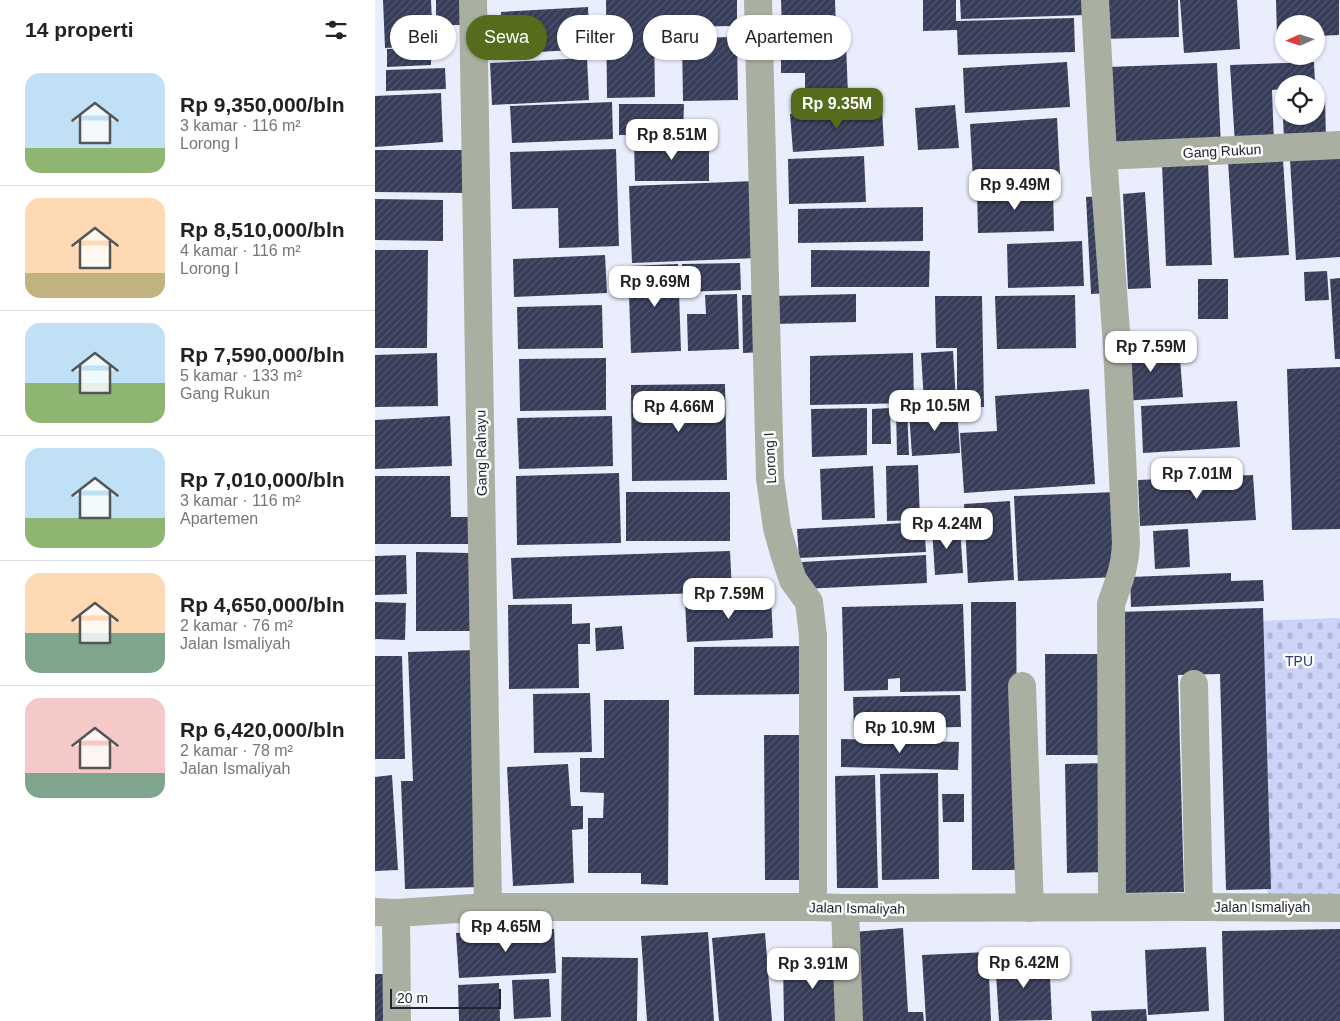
<!DOCTYPE html>
<html lang="id">
<meta charset="utf-8">
<style>
body{margin:0;font-family:Arial,sans-serif;background:#f2f2f2;color:#222;height:100vh;display:flex;flex-direction:column;font-size:19px;white-space:nowrap}
*{box-sizing:border-box;margin:0}
p{font-size:16px;color:#767676}
.icon{flex:none;width:28px;height:28px;fill:none;stroke:currentColor;stroke-width:2;stroke-linecap:round;stroke-linejoin:round}
.map{position:relative;flex:1;overflow:hidden}
.drawer{display:flex;flex-direction:column;background:#fff;width:375px}
.drawer>*{flex:none}
.hud{position:absolute;left:15px;top:15px;width:475px;height:45px;display:flex;gap:10px}
.needle{width:32px;rotate:267deg}
.buttons{position:absolute;left:900px;top:15px;display:grid;gap:10px}
.buttons a{display:grid;place-items:center;width:50px;height:50px;border-radius:50%;background:#fff;box-shadow:0 1px 4px #0004;font-size:25px}
.scale{position:absolute;left:15px;bottom:12px;width:111px;box-sizing:border-box;padding-left:5px;border:2px solid #222532;border-top:0;font-size:14px;line-height:18px;white-space:nowrap;color:#222532;-webkit-text-stroke:4px #fcfcfc;paint-order:stroke}
.price{position:absolute;translate:-50% -42px;padding:0 11px;border-radius:10px;background:#fff;color:#222;font-size:16px;line-height:32px;filter:drop-shadow(0 1px 2px #0008)}
.price::after{content:'';position:absolute;left:50%;top:30px;width:15px;height:11px;margin-left:-8px;background:inherit;clip-path:polygon(0 0,100% 0,50% 100%)}
.price.selected{background:#556c1d;color:#fff}
ul{padding:0;list-style:none}
li{display:flex;align-items:center;gap:15px;height:125px;padding:0 25px}
li+li{border-top:1px solid #e0e0e0}
li span{display:grid;place-items:center;flex:none;width:140px;height:100px;border-radius:15px;color:#555}
li>.icon{margin-inline-start:auto}
span .icon{width:60px;height:60px;fill:#fffc;stroke-width:1}
li b{font-size:21px}
h2{display:flex;justify-content:space-between;align-items:center;height:60px;padding:0 25px;font-size:21px}
.pill{padding:0 18px;border-radius:22px;background:#fff;box-shadow:0 1px 4px #0004;font-size:18px;line-height:45px}
.pill.selected{background:#556c1d;color:#fff}
main{display:flex;flex:1;min-height:0}
.map>svg:first-child{display:block}
.cemetery{fill:url(#cemetery-stones)}
.building{fill:url(#building-hatch)}
.lines{fill:none;stroke-linecap:round;stroke-linejoin:round}
.minor{stroke:#aab0a1;stroke-width:28}
.labels{text-anchor:middle;stroke-width:5;stroke-linejoin:round;paint-order:stroke}
.street-label{font-size:14px;fill:#222532;stroke:#fcfcfc}
.park-label{font-size:14px;fill:#323b75;stroke:#fcfcfc}
</style>
<main>
<section class="drawer">
<h2>14 properti<svg class="icon" aria-label="filters" viewBox="0 0 24 24"><path d="M4 7h16M4 17h16"/><circle cx="9" cy="7" r="2"/><circle cx="15" cy="17" r="2"/></svg></h2>
<ul>
<li><span style="background:linear-gradient(#bfe0f5 75%,#8fb573 0)"><svg class="icon" aria-label="home" viewBox="0 0 24 24"><path d="M3 11l9-7 9 7M6 9v11h12V9"/></svg></span><div><b>Rp 9,350,000/bln</b><p>3 kamar · 116 m²</p><p>Lorong I</p></div></li>
<li><span style="background:linear-gradient(#ffd9b3 75%,#c2b280 0)"><svg class="icon" aria-label="home" viewBox="0 0 24 24"><path d="M3 11l9-7 9 7M6 9v11h12V9"/></svg></span><div><b>Rp 8,510,000/bln</b><p>4 kamar · 116 m²</p><p>Lorong I</p></div></li>
<li><span style="background:linear-gradient(#bfe0f5 60%,#8fb573 0)"><svg class="icon" aria-label="home" viewBox="0 0 24 24"><path d="M3 11l9-7 9 7M6 9v11h12V9"/></svg></span><div><b>Rp 7,590,000/bln</b><p>5 kamar · 133 m²</p><p>Gang Rukun</p></div></li>
<li><span style="background:linear-gradient(#bfe0f5 70%,#8fb573 0)"><svg class="icon" aria-label="home" viewBox="0 0 24 24"><path d="M3 11l9-7 9 7M6 9v11h12V9"/></svg></span><div><b>Rp 7,010,000/bln</b><p>3 kamar · 116 m²</p><p>Apartemen</p></div></li>
<li><span style="background:linear-gradient(#ffd9b3 60%,#7fa58c 0)"><svg class="icon" aria-label="home" viewBox="0 0 24 24"><path d="M3 11l9-7 9 7M6 9v11h12V9"/></svg></span><div><b>Rp 4,650,000/bln</b><p>2 kamar · 76 m²</p><p>Jalan Ismaliyah</p></div></li>
<li><span style="background:linear-gradient(#f6c9c9 75%,#7fa58c 0)"><svg class="icon" aria-label="home" viewBox="0 0 24 24"><path d="M3 11l9-7 9 7M6 9v11h12V9"/></svg></span><div><b>Rp 6,420,000/bln</b><p>2 kamar · 78 m²</p><p>Jalan Ismaliyah</p></div></li>
</ul>
</section>
<div class="map">
<svg width="965" height="1021" viewBox="0 0 965 1021">
<defs>
<pattern id="cemetery-stones" width="16" height="16" patternUnits="userSpaceOnUse" patternTransform="scale(1.25)"><rect width="16" height="16" fill="#cbd4f8"/><path d="M2 7V4a2 2 0 0 1 4 0v3zM10 15v-3a2 2 0 0 1 4 0v3z" fill="#aeb6d5"/></pattern>
<pattern id="building-hatch" width="6" height="6" patternUnits="userSpaceOnUse" patternTransform="scale(1.25)"><rect width="6" height="6" fill="#373d59"/><path d="M-1 1l2-2M0 6l6-6M5 7l2-2" fill="none" stroke="#52576e"/></pattern>
</defs>
<rect width="100%" height="100%" fill="#eaeefc"/>
<!-- cemetery -->
<polygon class="cemetery" points="965,618 965,900 893,902 883,621"/>
<!-- building -->
<g class="building">
<polygon points="8,0 56,0 58,45 10,48"/>
<polygon points="61,0 94,0 95,25 61,25"/>
<polygon points="231,0 362,0 362,26 279,27 280,97 232,98"/>
<polygon points="406,0 460,0 461,30 407,31"/>
<polygon points="548,0 581,0 581,21 699,18 700,52 583,55 582,30 548,31"/>
<polygon points="585,0 712,0 712,15 586,19"/>
<polygon points="724,0 803,0 804,37 725,39"/>
<polygon points="805,0 862,0 865,49 809,53"/>
<polygon points="901,0 964,0 964,35 941,36 941,24 909,24 909,37 902,37"/>
<polygon points="213,7 215,49 128,54 126,12"/>
<polygon points="362,37 363,100 308,101 307,38"/>
<polygon points="471,44 473,95 430,97 430,73 406,73 406,47"/>
<polygon points="56,48 56,65 12,67 12,49"/>
<polygon points="212,58 214,100 117,105 115,63"/>
<polygon points="692,62 695,107 590,113 588,68"/>
<polygon points="939,62 940,84 909,84 909,89 897,90 899,143 860,144 855,65"/>
<polygon points="842,63 846,145 738,151 733,67"/>
<polygon points="70,68 71,89 11,91 11,70"/>
<polygon points="66,93 68,142 0,147 0,96"/>
<polygon points="941,98 950,98 951,139 909,140 908,116 941,116"/>
<polygon points="237,102 238,139 137,143 135,106"/>
<polygon points="244,104 309,104 308,135 244,135"/>
<polygon points="580,105 584,148 543,150 540,108"/>
<polygon points="507,108 509,146 418,152 415,114"/>
<polygon points="682,118 685,175 598,180 595,124"/>
<polygon points="334,140 334,181 260,181 259,141"/>
<polygon points="241,149 244,246 184,248 183,208 137,209 135,152"/>
<polygon points="0,150 93,150 92,193 0,192"/>
<polygon points="489,156 491,202 414,204 413,159"/>
<polygon points="965,157 965,257 921,260 915,160"/>
<polygon points="908,159 914,255 859,258 853,161"/>
<polygon points="833,162 837,265 791,266 787,164"/>
<polygon points="380,181 383,258 257,263 254,186"/>
<polygon points="678,189 679,231 603,233 602,190"/>
<polygon points="770,192 776,288 753,289 748,194"/>
<polygon points="728,196 734,293 716,294 711,197"/>
<polygon points="0,199 68,200 68,241 0,240"/>
<polygon points="548,207 548,241 423,243 423,209"/>
<polygon points="707,241 709,286 633,288 632,244"/>
<polygon points="0,250 53,250 52,348 0,348"/>
<polygon points="436,250 555,251 554,287 436,287"/>
<polygon points="230,255 232,293 139,297 138,259"/>
<polygon points="365,263 366,290 307,292 307,264"/>
<polygon points="303,264 306,351 256,353 253,266"/>
<polygon points="952,271 954,300 930,301 929,272"/>
<polygon points="965,278 965,359 960,359 955,279"/>
<rect x="823" y="279" width="30" height="40"/>
<polygon points="362,294 364,349 313,351 312,314 331,314 330,295"/>
<polygon points="481,294 481,322 398,324 398,296"/>
<polygon points="367,295 388,295 389,352 368,353"/>
<polygon points="700,295 701,348 622,349 620,296"/>
<polygon points="560,296 607,296 609,407 582,407 582,348 561,348"/>
<polygon points="227,305 228,348 143,349 142,307"/>
<polygon points="804,345 808,397 748,401 745,348"/>
<polygon points="578,351 581,400 549,402 546,353"/>
<polygon points="62,353 63,406 0,407 0,355"/>
<polygon points="538,353 539,403 435,405 435,356"/>
<polygon points="231,358 231,410 145,411 144,359"/>
<polygon points="965,367 965,529 917,530 912,369"/>
<polygon points="350,384 352,480 257,481 256,385"/>
<polygon points="714,389 720,484 589,493 585,433 622,431 620,396"/>
<polygon points="862,401 865,447 768,453 766,406"/>
<polygon points="582,407 585,453 537,456 534,411"/>
<polygon points="492,408 492,455 437,457 436,409"/>
<polygon points="515,408 516,444 497,444 497,409"/>
<polygon points="521,408 532,408 534,455 522,455"/>
<polygon points="75,416 77,466 0,469 0,420"/>
<polygon points="237,416 238,466 144,469 142,418"/>
<polygon points="543,465 545,520 512,521 511,466"/>
<polygon points="498,466 500,518 447,520 445,469"/>
<polygon points="244,473 246,543 142,545 141,476"/>
<polygon points="878,475 881,520 765,526 763,480"/>
<polygon points="0,476 75,476 76,517 96,517 97,544 0,544"/>
<rect x="251" y="492" width="104" height="49"/>
<polygon points="741,492 744,577 643,581 639,496"/>
<polygon points="635,501 639,580 593,583 589,504"/>
<polygon points="549,522 551,552 424,558 422,529"/>
<polygon points="585,526 588,573 560,575 557,528"/>
<polygon points="813,529 815,567 780,569 778,531"/>
<polygon points="355,551 357,592 138,599 136,558"/>
<polygon points="41,552 95,553 96,631 41,631"/>
<polygon points="31,555 32,594 0,595 0,556"/>
<polygon points="551,555 552,583 428,589 427,562"/>
<polygon points="856,573 856,581 888,580 889,601 756,607 755,577"/>
<polygon points="396,597 398,638 312,642 310,601"/>
<polygon points="0,602 31,603 30,640 0,639"/>
<polygon points="596,602 641,602 643,870 597,870"/>
<polygon points="197,604 197,624 215,623 215,644 203,644 204,688 134,689 133,605"/>
<polygon points="588,604 591,691 525,692 525,678 513,679 513,690 469,691 467,607"/>
<polygon points="888,608 896,889 851,890 845,674 803,675 809,892 747,893 740,612"/>
<polygon points="247,626 249,649 221,651 220,628"/>
<polygon points="431,646 431,694 319,695 319,647"/>
<polygon points="99,650 107,887 30,889 26,781 38,781 33,652"/>
<polygon points="670,654 730,654 731,755 671,755"/>
<polygon points="0,656 27,656 30,759 0,759"/>
<polygon points="215,693 217,752 159,753 158,694"/>
<polygon points="585,695 586,727 479,729 478,697"/>
<polygon points="229,700 294,700 293,885 266,884 266,873 213,873 213,818 228,818 229,793 205,792 205,758 229,758"/>
<polygon points="389,735 435,735 436,880 390,880"/>
<polygon points="466,739 584,742 583,770 466,767"/>
<polygon points="730,763 732,872 692,873 690,764"/>
<polygon points="193,764 196,806 208,806 208,829 197,830 199,883 138,886 132,767"/>
<polygon points="563,773 564,879 507,880 505,774"/>
<polygon points="17,775 23,870 0,871 0,777"/>
<polygon points="500,775 503,888 462,888 460,776"/>
<polygon points="567,794 589,794 589,822 568,822"/>
<polygon points="528,928 533,1012 548,1012 549,1021 483,1021 478,932"/>
<polygon points="179,929 181,973 84,978 81,933"/>
<polygon points="965,929 965,1021 849,1021 847,931"/>
<polygon points="333,932 339,1021 272,1021 266,936"/>
<polygon points="390,933 397,1021 344,1021 337,938"/>
<polygon points="831,947 834,1011 773,1015 770,950"/>
<polygon points="613,952 616,1021 551,1021 547,955"/>
<polygon points="674,956 677,1020 624,1021 620,959"/>
<polygon points="187,957 263,958 262,1021 186,1021"/>
<polygon points="467,958 468,1021 409,1021 408,959"/>
<polygon points="0,974 12,974 14,1021 0,1021"/>
<polygon points="174,979 176,1017 139,1019 137,980"/>
<polygon points="124,983 125,1021 84,1021 83,985"/>
<polygon points="771,1009 772,1021 717,1021 716,1011"/>
</g>
<g class="lines">
<!-- minor -->
<g class="minor">
<polyline points="98,0 113,907"/>
<polyline points="383,0 395,478 402,528 409,553 418,580 434,602 438,636 438,907"/>
<path d="M 720,0 L 728,156 L 742,345 L 751,544 C 750,568 744,581 736,604 L 737,907"/>
<polyline points="728,156 965,145"/>
<polyline points="819,684 824,907"/>
<polyline points="647,686 655,908"/>
<polyline points="470,908 474,1021"/>
<polyline points="0,912 21,913 113,907 438,907 470,908 824,907 965,908"/>
<polyline points="21,913 22,1021"/>
</g>
</g>
<g class="labels">
<!-- street labels -->
<g class="street-label">
<text transform="translate(847 151) rotate(-3)" y="5">Gang Rukun</text>
<text transform="translate(106 453) rotate(-91)" y="5">Gang Rahayu</text>
<text transform="translate(395 458) rotate(-93)" y="5">Lorong I</text>
<text x="887" y="912">Jalan Ismaliyah</text>
<text transform="translate(482 908) rotate(1)" y="5">Jalan Ismaliyah</text>
</g>
<!-- park labels -->
<g class="park-label">
<text x="924" y="666">TPU</text>
</g>
</g>
</svg>
<div class="buttons">
<a><svg class="needle" viewBox="-14 -14 28 28"><path d="M0-13l5 13h-10z" fill="#e53935"/><path d="M0 13l5-13h-10z" fill="#767676"/></svg></a>
<a><svg class="icon" aria-label="locate" viewBox="0 0 24 24"><circle cx="12" cy="12" r="6"/><path d="M12 2v4M12 18v4M2 12h4M18 12h4"/></svg></a>
</div>
<div class="scale">20 m</div>
<b class="price selected" style="left:462px;top:130px">Rp 9.35M</b>
<b class="price" style="left:297px;top:161px">Rp 8.51M</b>
<b class="price" style="left:640px;top:211px">Rp 9.49M</b>
<b class="price" style="left:280px;top:308px">Rp 9.69M</b>
<b class="price" style="left:776px;top:373px">Rp 7.59M</b>
<b class="price" style="left:560px;top:432px">Rp 10.5M</b>
<b class="price" style="left:304px;top:433px">Rp 4.66M</b>
<b class="price" style="left:822px;top:500px">Rp 7.01M</b>
<b class="price" style="left:572px;top:550px">Rp 4.24M</b>
<b class="price" style="left:354px;top:620px">Rp 7.59M</b>
<b class="price" style="left:525px;top:754px">Rp 10.9M</b>
<b class="price" style="left:131px;top:953px">Rp 4.65M</b>
<b class="price" style="left:649px;top:989px">Rp 6.42M</b>
<b class="price" style="left:438px;top:990px">Rp 3.91M</b>
<div class="hud">
<a class="pill">Beli</a>
<a class="pill selected">Sewa</a>
<a class="pill">Filter</a>
<a class="pill">Baru</a>
<a class="pill">Apartemen</a>
</div>
</div>
</main>
